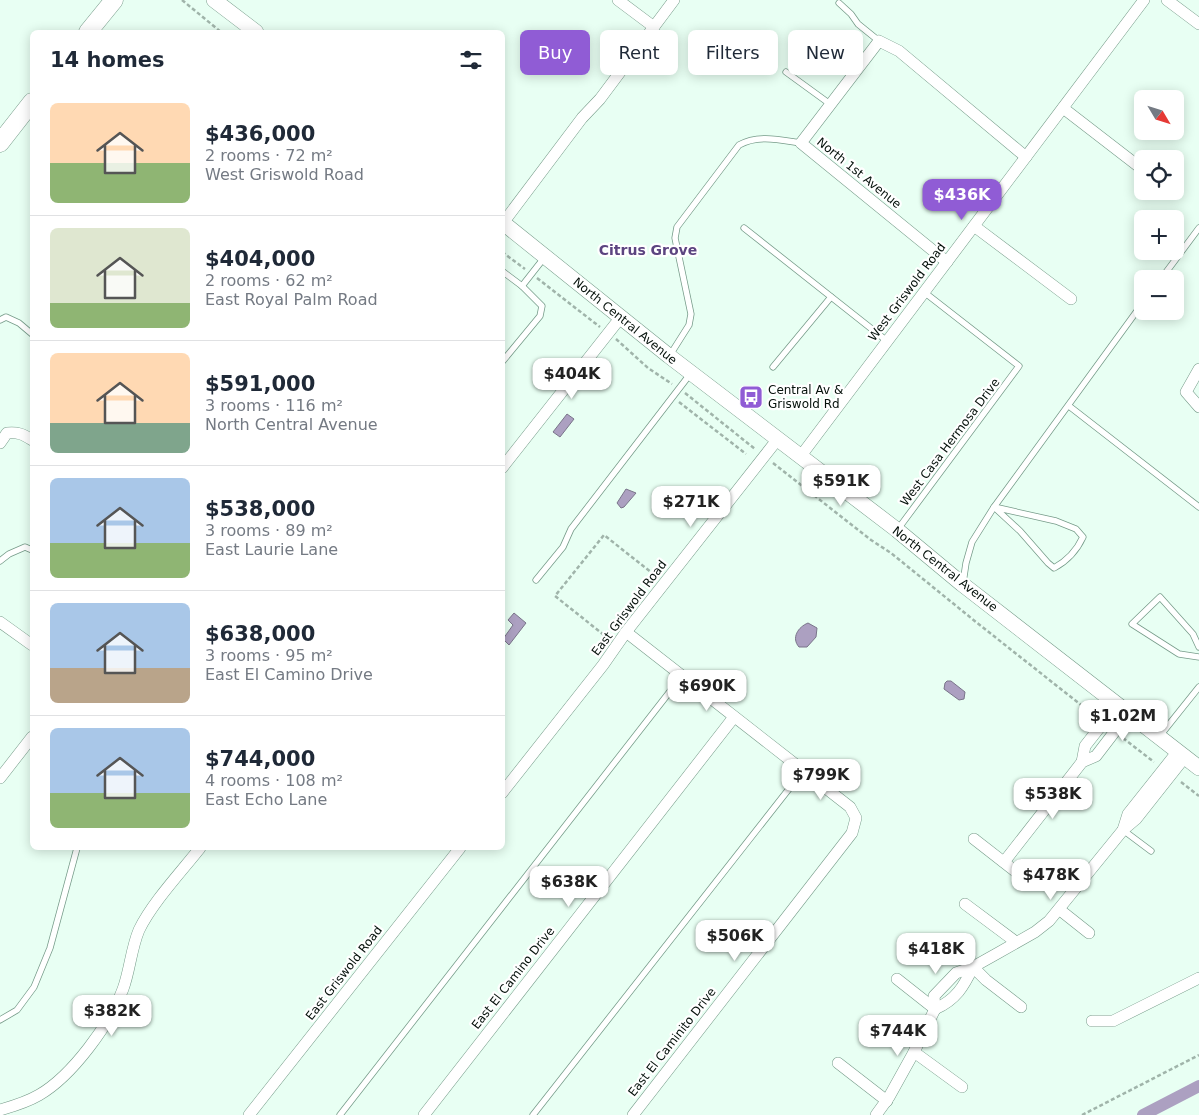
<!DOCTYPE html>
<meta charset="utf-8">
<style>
body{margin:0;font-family:"DejaVu Sans",sans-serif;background:#f2f2f3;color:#1f2937;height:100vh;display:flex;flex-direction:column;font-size:19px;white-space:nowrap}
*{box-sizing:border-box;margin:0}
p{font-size:16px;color:#747a83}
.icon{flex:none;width:28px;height:28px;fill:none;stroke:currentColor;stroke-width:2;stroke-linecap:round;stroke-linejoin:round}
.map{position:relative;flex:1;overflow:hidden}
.drawer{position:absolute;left:30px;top:30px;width:475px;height:820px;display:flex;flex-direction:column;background:#fff;border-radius:8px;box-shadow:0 2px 12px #0003}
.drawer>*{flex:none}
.guide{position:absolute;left:520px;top:30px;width:475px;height:45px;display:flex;gap:10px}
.needle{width:32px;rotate:128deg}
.buttons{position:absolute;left:1134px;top:90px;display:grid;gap:10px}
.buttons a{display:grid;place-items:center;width:50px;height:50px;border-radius:8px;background:#fff;box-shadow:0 2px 12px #0003;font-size:25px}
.price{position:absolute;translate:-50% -42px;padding:0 11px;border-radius:10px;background:#fff;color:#222;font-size:16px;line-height:32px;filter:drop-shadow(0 1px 2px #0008)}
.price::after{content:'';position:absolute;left:50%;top:30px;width:15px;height:11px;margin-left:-8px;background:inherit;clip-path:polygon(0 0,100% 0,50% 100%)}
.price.selected{background:#905cd5;color:#fff}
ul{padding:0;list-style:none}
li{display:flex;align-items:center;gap:15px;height:125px;padding:0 20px}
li+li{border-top:1px solid #e0e1e3}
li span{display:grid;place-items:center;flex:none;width:140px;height:100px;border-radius:8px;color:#555}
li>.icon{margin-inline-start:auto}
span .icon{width:60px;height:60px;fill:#fffc;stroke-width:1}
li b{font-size:21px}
h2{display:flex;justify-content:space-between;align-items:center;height:60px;padding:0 20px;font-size:21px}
.tag{padding:0 18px;border-radius:8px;background:#fff;box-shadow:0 2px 12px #0003;font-size:18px;line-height:45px}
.tag.selected{background:#905cd5;color:#fff}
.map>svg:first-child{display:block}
.water{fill:#aca0c1;stroke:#7a758a}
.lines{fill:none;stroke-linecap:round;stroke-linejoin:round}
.canal{stroke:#aca0c1;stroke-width:12}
.lane-casing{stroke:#769b89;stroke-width:7}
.street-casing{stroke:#769b89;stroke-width:12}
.secondary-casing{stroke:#769b89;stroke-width:16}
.primary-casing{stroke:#769b89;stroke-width:19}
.path{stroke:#a0b4aa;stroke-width:2.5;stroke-dasharray:4 2.5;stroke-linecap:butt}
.lane{stroke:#fff;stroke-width:5.5}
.street{stroke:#fff;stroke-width:11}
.secondary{stroke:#fff;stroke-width:15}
.primary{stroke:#fff;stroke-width:18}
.labels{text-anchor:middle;stroke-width:4.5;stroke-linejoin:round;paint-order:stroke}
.street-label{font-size:12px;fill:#04100a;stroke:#fff}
.poi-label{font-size:12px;fill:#04100a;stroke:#fff;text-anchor:start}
.neighbourhood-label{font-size:14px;font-weight:bold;fill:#5c4480;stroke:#fff}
</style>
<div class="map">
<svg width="1199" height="1115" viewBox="0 0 1199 1115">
<rect width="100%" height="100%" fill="#e8fff3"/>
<!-- water -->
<g class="water">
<polygon points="567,414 574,419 560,437 553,432"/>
<polygon points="626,489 636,493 624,507 621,508 617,503"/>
<polygon points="514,613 526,623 509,645 503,639 513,625 508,620"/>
<path d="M 808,623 L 817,628 L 816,637 L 807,647 L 799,647 C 791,638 798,627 808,623 Z"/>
<polygon points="947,681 951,681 965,692 964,699 959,700 944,689 945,683"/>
</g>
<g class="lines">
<!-- canal -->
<polyline class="canal" points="1143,1115 1199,1086"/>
<!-- lane casing -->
<g class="lane-casing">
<g id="lane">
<polyline points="839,3 851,14 858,24 879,41"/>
<polyline points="786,72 830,104"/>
<polyline points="744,228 887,341"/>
<polyline points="502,271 522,286 542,306 540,316 502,362"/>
<polyline points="1161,279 1199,228"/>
<polyline points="522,286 544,258"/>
<polyline points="0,320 6,317 19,323 32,334"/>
<path d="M 670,355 L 689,325 L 691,314 L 675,238 L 677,227 L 739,145 C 758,134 781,140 801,143"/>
<polyline points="773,367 831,297"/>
<polyline points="1069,406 1199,507"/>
<path d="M 994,507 L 1056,521 L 1076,529 L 1083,537 C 1077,550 1067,561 1054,568 L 1048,563 L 1020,531 Z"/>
<polyline points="898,529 1019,366 924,292"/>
<polyline points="0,561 9,554 25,547 32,550"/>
<polyline points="536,580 563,547 571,529 691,373"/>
<polyline points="963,583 966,563 972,542 994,507 1142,304"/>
<polyline points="1199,647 1193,634 1160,597 1132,624 1179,654 1199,657"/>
<polyline points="1159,737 1199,687"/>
<polyline points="1123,830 1151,851"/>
<polyline points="0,1020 17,1010 34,987 50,948 77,848"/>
<polyline points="340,1115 682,676"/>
<polyline points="533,1115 803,771"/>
</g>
</g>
<!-- street casing -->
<g class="street-casing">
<g id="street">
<polyline points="618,0 654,27"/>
<polyline points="1167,0 1199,24"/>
<polyline points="1063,108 1142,169"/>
<polyline points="503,223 582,118 600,99 674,0"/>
<polyline points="974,226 1071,299"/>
<polyline points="947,262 801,143 879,41 899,51 1026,157"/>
<polyline points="1199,369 1186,392 1199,407"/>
<path d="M 0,443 L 7,433 C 18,432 23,434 32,440"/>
<polyline points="800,457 1144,0"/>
<polyline points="502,468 621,317"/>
<polyline points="0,622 32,645"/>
<polyline points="626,632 850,807 856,818 852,833 633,1115"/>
<polyline points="1082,762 1085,746 1118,704"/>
<polyline points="0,778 32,737"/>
<polyline points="502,793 603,665 626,632 777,440"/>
<polyline points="1123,830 1128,814 1178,751"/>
<polyline points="974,839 1033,885"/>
<polyline points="1004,862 1082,762 1096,756 1129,713"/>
<polyline points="965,904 1016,942"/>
<polyline points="1060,910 1089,933"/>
<polyline points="973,967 986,980 1021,1007"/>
<polyline points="897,979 935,1009"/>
<path d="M 935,1009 C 956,1000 964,986 973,967"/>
<polyline points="1092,1021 1113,1021 1199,978"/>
<polyline points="914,1052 962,1087"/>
<polyline points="838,1063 887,1101"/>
<path d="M 0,1110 C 14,1106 27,1102 39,1095 C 72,1076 110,1024 123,989 C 130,970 131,949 139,930 C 152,903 181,872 200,848"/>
<polyline points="249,1115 460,848"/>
<polyline points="424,1115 734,717"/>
<polyline points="876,1115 889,1097 914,1052 935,1009 934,996 956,973 973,967 998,953 1035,932 1049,921 1123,830 1136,819 1185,757"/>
</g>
</g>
<!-- secondary casing -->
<g class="secondary-casing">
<g id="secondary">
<polyline points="214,0 256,32"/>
<polyline points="502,222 669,356 897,530 962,584 1199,768"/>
</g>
</g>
<!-- primary casing -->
<g class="primary-casing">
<g id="primary">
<polyline points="88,32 114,0"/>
<polyline points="0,143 32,102"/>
</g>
</g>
<!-- path -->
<g class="path">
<polyline points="182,0 221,32"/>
<polyline points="502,252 525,269"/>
<polyline points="537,278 600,327"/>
<polyline points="616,339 648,368 672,384"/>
<polyline points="685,393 755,449"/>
<polyline points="679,402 746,454"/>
<polyline points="773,463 871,540 891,553 976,622 1095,716"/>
<polyline points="604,635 555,596 604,535 652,573"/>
<polyline points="1123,738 1154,762"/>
<polyline points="1181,782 1199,796"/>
<polyline points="1082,1115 1199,1055"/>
</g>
<!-- lane -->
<use href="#lane" class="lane"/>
<!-- street -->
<use href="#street" class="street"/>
<!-- secondary -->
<use href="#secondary" class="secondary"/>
<!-- primary -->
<use href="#primary" class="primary"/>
</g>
<!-- icons -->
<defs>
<g id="bus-square" transform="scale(1.25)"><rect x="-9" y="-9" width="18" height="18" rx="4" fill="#905cd5" stroke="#fff"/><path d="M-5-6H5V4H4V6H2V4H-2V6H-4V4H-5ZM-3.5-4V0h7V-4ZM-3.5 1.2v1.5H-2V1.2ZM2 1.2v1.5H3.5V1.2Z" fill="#fff"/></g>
</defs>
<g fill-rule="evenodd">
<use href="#bus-square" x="751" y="397"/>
</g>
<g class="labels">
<!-- street labels -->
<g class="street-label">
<text transform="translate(859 173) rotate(39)" y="4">North 1st Avenue</text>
<text transform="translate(907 292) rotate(-53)" y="4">West Griswold Road</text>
<text transform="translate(625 321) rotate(39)" y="4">North Central Avenue</text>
<text transform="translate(950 442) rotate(-53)" y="4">West Casa Hermosa Drive</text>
<text transform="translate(945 569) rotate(38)" y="4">North Central Avenue</text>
<text transform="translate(629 608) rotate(-53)" y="4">East Griswold Road</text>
<text transform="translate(344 973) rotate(-52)" y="4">East Griswold Road</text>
<text transform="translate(513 978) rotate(-52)" y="4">East El Camino Drive</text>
<text transform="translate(672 1042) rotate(-52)" y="4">East El Caminito Drive</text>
</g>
<!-- poi labels -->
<g class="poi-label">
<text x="768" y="394">Central Av &amp;<tspan x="768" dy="14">Griswold Rd</tspan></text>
</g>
<!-- neighbourhood labels -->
<g class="neighbourhood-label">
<text x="648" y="255">Citrus Grove</text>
</g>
</g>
</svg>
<div class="buttons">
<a><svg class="needle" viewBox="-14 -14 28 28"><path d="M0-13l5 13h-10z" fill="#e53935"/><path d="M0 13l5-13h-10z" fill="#747a83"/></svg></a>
<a><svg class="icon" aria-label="locate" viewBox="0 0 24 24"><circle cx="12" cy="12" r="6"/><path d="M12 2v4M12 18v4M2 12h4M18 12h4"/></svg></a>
<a>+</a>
<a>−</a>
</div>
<b class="price selected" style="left:962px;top:221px">$436K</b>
<b class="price" style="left:572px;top:400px">$404K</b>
<b class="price" style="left:841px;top:507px">$591K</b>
<b class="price" style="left:691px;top:528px">$271K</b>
<b class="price" style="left:707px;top:712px">$690K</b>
<b class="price" style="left:1123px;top:742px">$1.02M</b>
<b class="price" style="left:821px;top:801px">$799K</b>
<b class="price" style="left:1053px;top:820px">$538K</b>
<b class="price" style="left:1051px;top:901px">$478K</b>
<b class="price" style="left:569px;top:908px">$638K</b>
<b class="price" style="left:735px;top:962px">$506K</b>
<b class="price" style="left:936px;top:975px">$418K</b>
<b class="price" style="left:112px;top:1037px">$382K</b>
<b class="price" style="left:898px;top:1057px">$744K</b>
<div class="guide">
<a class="tag selected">Buy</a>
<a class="tag">Rent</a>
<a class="tag">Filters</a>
<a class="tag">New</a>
</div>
<section class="drawer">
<h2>14 homes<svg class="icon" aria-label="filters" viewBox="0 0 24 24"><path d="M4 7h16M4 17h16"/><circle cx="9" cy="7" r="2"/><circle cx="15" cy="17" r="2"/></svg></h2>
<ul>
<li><span style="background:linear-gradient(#ffd9b3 60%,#8fb573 0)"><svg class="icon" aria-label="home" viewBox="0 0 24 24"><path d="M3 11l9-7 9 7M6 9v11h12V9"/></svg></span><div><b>$436,000</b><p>2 rooms · 72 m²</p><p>West Griswold Road</p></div></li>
<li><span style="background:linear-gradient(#dfe7d0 75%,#8fb573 0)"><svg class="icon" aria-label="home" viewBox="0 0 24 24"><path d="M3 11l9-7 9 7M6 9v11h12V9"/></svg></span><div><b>$404,000</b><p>2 rooms · 62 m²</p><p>East Royal Palm Road</p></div></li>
<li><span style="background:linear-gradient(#ffd9b3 70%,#7fa58c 0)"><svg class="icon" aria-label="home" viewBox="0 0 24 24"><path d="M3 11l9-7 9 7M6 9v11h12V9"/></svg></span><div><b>$591,000</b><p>3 rooms · 116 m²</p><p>North Central Avenue</p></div></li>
<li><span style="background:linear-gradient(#a9c7e8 65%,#8fb573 0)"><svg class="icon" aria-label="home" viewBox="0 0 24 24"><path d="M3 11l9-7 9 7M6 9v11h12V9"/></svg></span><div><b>$538,000</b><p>3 rooms · 89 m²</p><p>East Laurie Lane</p></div></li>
<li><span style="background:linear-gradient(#a9c7e8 65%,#b9a48a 0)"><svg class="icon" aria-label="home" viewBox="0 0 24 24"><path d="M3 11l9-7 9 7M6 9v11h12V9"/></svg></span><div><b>$638,000</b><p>3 rooms · 95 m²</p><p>East El Camino Drive</p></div></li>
<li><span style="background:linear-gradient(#a9c7e8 65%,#8fb573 0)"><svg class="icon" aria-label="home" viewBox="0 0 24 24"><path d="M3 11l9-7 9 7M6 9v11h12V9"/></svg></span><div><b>$744,000</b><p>4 rooms · 108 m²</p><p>East Echo Lane</p></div></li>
</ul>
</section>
</div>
